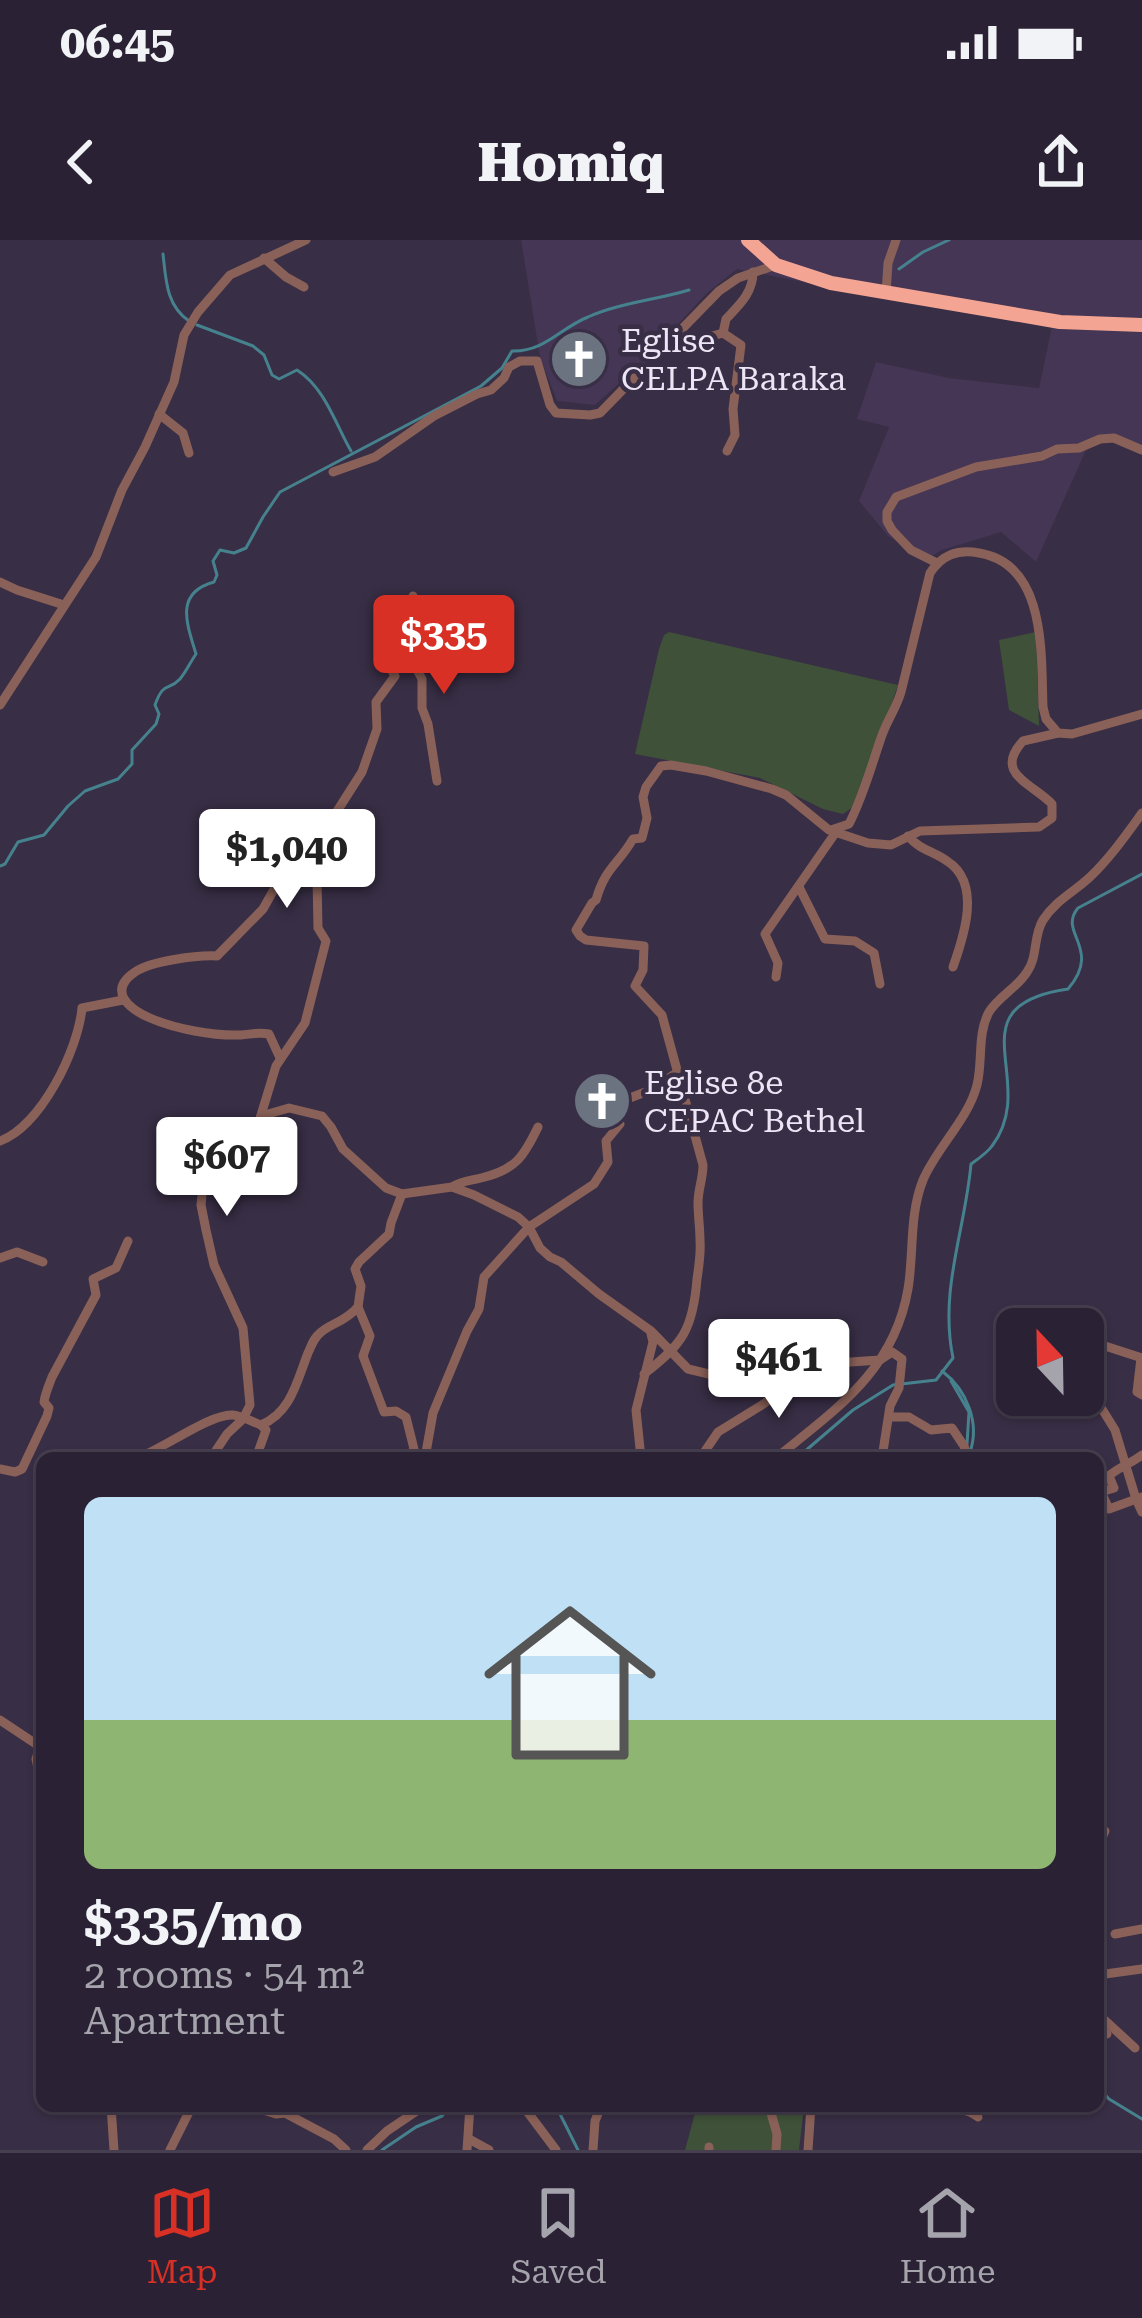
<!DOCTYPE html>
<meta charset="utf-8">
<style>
body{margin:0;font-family:"Roboto Serif",serif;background:#322a3c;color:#f1f3f6;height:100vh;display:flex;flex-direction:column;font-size:45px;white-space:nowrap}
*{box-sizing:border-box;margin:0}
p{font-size:39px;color:#a5a4ac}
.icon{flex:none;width:66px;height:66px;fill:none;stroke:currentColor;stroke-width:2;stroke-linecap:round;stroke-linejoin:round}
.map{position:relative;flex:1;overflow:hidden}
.side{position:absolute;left:36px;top:1212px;width:1068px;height:660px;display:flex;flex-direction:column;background:#2a2234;border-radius:18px;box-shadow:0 3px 9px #0004,0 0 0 3px #463f4f}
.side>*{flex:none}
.needle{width:78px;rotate:338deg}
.buttons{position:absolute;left:996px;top:1068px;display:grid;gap:24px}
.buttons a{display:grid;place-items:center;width:108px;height:108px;border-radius:18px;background:#2a2234;box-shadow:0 3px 9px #0004,0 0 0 3px #463f4f;font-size:60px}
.price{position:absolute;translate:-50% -102px;padding:0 27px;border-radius:12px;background:#fff;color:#222;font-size:39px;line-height:78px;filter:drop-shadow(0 3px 6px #0008)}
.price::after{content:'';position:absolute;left:50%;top:72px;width:36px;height:27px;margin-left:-18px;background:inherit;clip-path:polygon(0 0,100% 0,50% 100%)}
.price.selected{background:#d93025;color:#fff}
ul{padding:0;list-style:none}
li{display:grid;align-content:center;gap:24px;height:636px;padding:0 48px}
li+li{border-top:3px solid #463f4f}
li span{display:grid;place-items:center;height:372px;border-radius:18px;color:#555}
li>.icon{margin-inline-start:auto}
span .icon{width:216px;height:216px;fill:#fffc;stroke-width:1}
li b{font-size:51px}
.status{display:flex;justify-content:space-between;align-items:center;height:84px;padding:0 60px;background:#2a2234;direction:ltr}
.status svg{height:33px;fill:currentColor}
header{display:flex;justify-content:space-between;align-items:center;height:156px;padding:0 48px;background:#2a2234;font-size:54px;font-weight:800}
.tab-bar{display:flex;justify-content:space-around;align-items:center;height:168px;border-top:3px solid #463f4f;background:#2a2234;font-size:33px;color:#a5a4ac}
.tab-bar a{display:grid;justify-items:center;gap:6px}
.tab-bar .selected{color:#d93025}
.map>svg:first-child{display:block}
.built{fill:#443654}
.green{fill:#3f5139}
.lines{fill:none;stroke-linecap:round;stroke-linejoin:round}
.stream{stroke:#46828e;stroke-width:3}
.minor{stroke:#8a6158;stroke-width:9}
.highway{stroke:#f4a492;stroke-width:14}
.labels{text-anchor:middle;stroke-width:9;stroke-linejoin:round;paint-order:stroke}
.poi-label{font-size:33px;fill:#ece5f5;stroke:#382e45;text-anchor:start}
</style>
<div class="status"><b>06:45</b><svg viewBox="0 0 49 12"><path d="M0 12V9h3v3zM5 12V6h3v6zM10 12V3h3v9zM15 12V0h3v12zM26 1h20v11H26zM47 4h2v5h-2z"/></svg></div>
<header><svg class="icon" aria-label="back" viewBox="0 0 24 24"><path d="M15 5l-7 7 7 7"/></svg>Homiq<svg class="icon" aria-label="share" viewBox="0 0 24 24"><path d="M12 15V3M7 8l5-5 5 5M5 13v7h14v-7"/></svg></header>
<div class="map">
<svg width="1142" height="1910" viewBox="0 0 1142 1910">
<rect width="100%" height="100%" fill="#382e45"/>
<!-- built -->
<polygon class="built" points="521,0 1142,0 1142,215 1103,199 1086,210 1036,322 1001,292 942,310 926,319 888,296 859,261 889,187 857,179 876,122 949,138 1039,148 1052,86 916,64 737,29 706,54 644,121 595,165 557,161 540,117"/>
<!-- green -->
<g class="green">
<polygon points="669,392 898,445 857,564 843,574 823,569 760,538 635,514 659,409 664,395"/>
<polygon points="1036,392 1039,486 1009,470 999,400"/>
<polygon points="697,1866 804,1866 799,1910 685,1910"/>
</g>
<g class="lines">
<!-- stream -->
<g class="stream">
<path d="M 163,14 C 166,40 166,65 189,81"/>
<polyline points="899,29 923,12 949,0"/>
<path d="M 197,85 L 253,106 L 264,115 L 272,135 L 279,139 L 297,130 C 325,148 335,183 351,211"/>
<path d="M 0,626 L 5,624 L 18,602 L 44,595 L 68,566 L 85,551 L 118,539 L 132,524 L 132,510 L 156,484 L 159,474 L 155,465 C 164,440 168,452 180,439 C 186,432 191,421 196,414 C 187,384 174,353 214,342 L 217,335 L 213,321 L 220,310 L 234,313 L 246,308 L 263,277 L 280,252 L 481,146 L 502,128 L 512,111 C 545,112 560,88 588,77 C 619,63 656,60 689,50"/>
<path d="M 942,1131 C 967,1150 980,1183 970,1212 L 973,1218"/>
<polyline points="951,1141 969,1172 967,1204"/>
<path d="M 797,1218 L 853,1170 L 893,1145 L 936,1140 L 953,1118 C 939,1050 965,991 971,924 C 978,919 987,913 992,906 C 1041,841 951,766 1068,749 C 1103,708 1057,693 1078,668 L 1142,634"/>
<polyline points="1098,1847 1109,1859 1142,1879"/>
<polyline points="556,1866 578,1910"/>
<polyline points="382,1910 416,1887 442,1876 450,1866"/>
</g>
<!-- minor -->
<g class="minor">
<polyline points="264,18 286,37 304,47"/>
<polyline points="886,53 888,23 896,0"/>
<path d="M 723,93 L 726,79 C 739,65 753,53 753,32"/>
<polyline points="674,96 685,110 705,98 723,93 741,105 733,169 735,195 727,211"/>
<polyline points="159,174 183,193 189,213"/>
<polyline points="333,232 375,217 434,176 477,154 491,150 504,138 509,127 520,121 537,121 550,165 556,173 590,175 600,173 719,51 738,38 776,25"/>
<polyline points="937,323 911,310 892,290 887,281 887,272 896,257 976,227 1042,216 1057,209 1079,208 1100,199 1114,198 1142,210"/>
<polyline points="0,342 17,350 64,365"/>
<polyline points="394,401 414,424 422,439 422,468 428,484 437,541"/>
<polyline points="0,465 96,317 122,250 145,207 174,142 184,95 198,72 230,35 306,0"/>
<path d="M 831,590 L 849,584 C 863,557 871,527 881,498 C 886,482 896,469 901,452 L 930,333 C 942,315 957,309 979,313 C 1047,324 1041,415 1043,467 L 1046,479 L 1058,493 L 1072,494 L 1142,474"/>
<path d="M 908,596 C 920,610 933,611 947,621 C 982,643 964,696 953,727"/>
<polyline points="799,647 825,699 855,701 874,713 880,744"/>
<polyline points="776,737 778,723 765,694 836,592"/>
<path d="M 280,818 L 269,794 C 258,792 252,794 241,795 C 213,796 175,789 150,778 C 129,769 107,751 135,732 C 151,721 197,715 217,716 L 263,669 L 281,637 L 309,617"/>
<polyline points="261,876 289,868 322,876 331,887 343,909 386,948 402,954 452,947 474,955 518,977 529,987 540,1008 550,1017 561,1022 599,1054 651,1091 688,1129 709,1134 751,1118 762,1116 785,1117 821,1124 880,1120 892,1112 902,1119 899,1148 890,1166 882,1218"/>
<path d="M 0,901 C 41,886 78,810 82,768 L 123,760"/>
<path d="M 452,947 C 462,941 469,941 481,938 C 516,930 524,916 538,887"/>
<polyline points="402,954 391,983 389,994 359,1022 355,1029 361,1046 358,1067 370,1096 363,1116 384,1172 396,1171 406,1177 414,1209 408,1218"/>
<polyline points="0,1018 17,1012 43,1022"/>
<polyline points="1083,1103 1105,1106 1142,1118"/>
<polyline points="1141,1118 1137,1152 1142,1155"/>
<path d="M 644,1134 C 683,1104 693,1089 697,1039 C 699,1026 701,1013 700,1001 C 700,988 698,975 698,963 C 698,949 703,939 703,925 L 662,775 L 635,746 L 643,730 L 644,706 L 586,700 L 580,696 L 576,690 L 592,663 L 596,660 C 605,628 617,626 633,599 L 642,598 L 647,578 L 643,557 L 646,547 L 661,526 L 671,525 L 706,531 L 772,549 L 786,555 L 829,590 L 868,603 L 891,605 L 920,591 L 1039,587 L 1052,578 L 1052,564 C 1032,543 993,534 1023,501 L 1058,493"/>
<polyline points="1102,1169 1115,1190 1136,1259 1142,1272"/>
<polyline points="889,1177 909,1177 931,1190 952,1188 964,1206 968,1218"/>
<polyline points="703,1214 718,1192 765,1163 789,1139 791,1117"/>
<path d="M 137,1218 C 163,1209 211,1173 233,1175 C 242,1176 253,1182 261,1185 C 291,1173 297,1141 308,1113 C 312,1105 312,1101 318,1095 C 329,1083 343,1084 358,1067"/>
<path d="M 211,1218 L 227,1194 L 243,1179 L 250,1165 L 243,1088 L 214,1025 L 206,990 L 201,965 L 204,934 L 219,909 L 237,897 L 249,895 L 258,885 L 276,826 L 305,783 L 326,701 L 318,688 L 317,638 L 309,617 L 315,595 L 334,576 L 362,532 L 377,489 L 376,462 L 395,436 L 383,416 C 391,399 382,415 394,401 C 405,389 410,372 413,356"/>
<polyline points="256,1218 266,1190 261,1185"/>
<polyline points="425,1218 433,1173 467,1091 479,1069 484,1037 529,987 594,944 608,922 606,901 620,884 615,871 622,861 648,851 678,832"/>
<polyline points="641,1218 636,1170 653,1102 651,1094"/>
<path d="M 776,1218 C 836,1169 894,1131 908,1049 C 914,1013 909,975 923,940 C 937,907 968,880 977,845 C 983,821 977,794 989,772 C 999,756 1017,748 1027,732 C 1038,717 1033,696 1043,680 C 1055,661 1074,652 1090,637 C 1110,618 1126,595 1142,573"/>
<path d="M 0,1229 L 15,1232 L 22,1229 L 47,1176 L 49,1168 L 44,1162 C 45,1154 49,1145 52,1137 L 96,1055 L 93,1039 L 116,1028 L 128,1001"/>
<path d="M 1109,1236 C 1117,1228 1132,1223 1142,1215"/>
<polyline points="1098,1238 1109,1236 1114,1248 1101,1252 1109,1269 1142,1257"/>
<polyline points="0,1480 39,1506"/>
<polyline points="42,1501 36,1519 42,1546"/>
<polyline points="1098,1606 1105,1591"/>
<polyline points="1115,1694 1142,1689"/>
<polyline points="1098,1735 1142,1729"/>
<polyline points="1098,1774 1135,1808"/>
<polyline points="1098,1786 1107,1794"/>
<polyline points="111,1866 114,1910"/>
<polyline points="251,1866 276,1874 285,1873 334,1899 346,1910"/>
<polyline points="523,1866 556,1910"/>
<polyline points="769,1866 777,1894 776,1910"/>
<path d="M 949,1866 C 960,1872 965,1867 978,1877"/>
<polyline points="469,1899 489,1910"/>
<polyline points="709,1907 709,1910"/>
<polyline points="170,1910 192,1866"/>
<polyline points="367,1910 387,1891 424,1866"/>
<polyline points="467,1910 470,1866"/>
<polyline points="593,1910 595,1881 601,1866"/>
<polyline points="808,1910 811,1866"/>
</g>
<!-- highway -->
<polyline class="highway" points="748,0 776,25 831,43 1060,82 1142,85"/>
</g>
<!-- icons -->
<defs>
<g id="church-disc" transform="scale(3)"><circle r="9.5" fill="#6b7280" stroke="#382e45"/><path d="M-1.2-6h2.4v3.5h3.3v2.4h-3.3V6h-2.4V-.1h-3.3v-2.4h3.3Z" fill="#fff"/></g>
</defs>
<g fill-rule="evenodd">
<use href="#church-disc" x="579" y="119"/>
<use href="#church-disc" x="602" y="861"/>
</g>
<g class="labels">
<!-- poi labels -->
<g class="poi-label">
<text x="621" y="112">Eglise<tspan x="621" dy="38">CELPA Baraka</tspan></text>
<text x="644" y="854">Eglise 8e<tspan x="644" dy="38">CEPAC Bethel</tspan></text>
</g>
</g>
</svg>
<div class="buttons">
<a><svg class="needle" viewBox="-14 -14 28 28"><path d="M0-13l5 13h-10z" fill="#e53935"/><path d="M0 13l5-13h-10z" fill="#a5a4ac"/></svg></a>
</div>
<b class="price selected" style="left:444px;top:457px">$335</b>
<b class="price" style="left:287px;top:671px">$1,040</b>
<b class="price" style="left:227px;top:979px">$607</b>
<b class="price" style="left:779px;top:1181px">$461</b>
<section class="side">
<ul>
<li><span style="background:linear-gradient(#bfe0f5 60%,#8fb573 0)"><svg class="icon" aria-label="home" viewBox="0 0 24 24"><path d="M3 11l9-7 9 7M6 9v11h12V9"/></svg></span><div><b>$335/mo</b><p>2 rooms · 54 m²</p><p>Apartment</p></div></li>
</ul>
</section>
</div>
<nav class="tab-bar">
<a class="selected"><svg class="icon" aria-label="map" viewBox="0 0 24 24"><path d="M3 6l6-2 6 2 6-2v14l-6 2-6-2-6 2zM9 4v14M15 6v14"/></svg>Map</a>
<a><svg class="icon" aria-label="saved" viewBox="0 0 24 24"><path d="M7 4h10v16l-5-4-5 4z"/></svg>Saved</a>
<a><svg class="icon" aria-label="home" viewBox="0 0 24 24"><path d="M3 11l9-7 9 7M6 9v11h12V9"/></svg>Home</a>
</nav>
